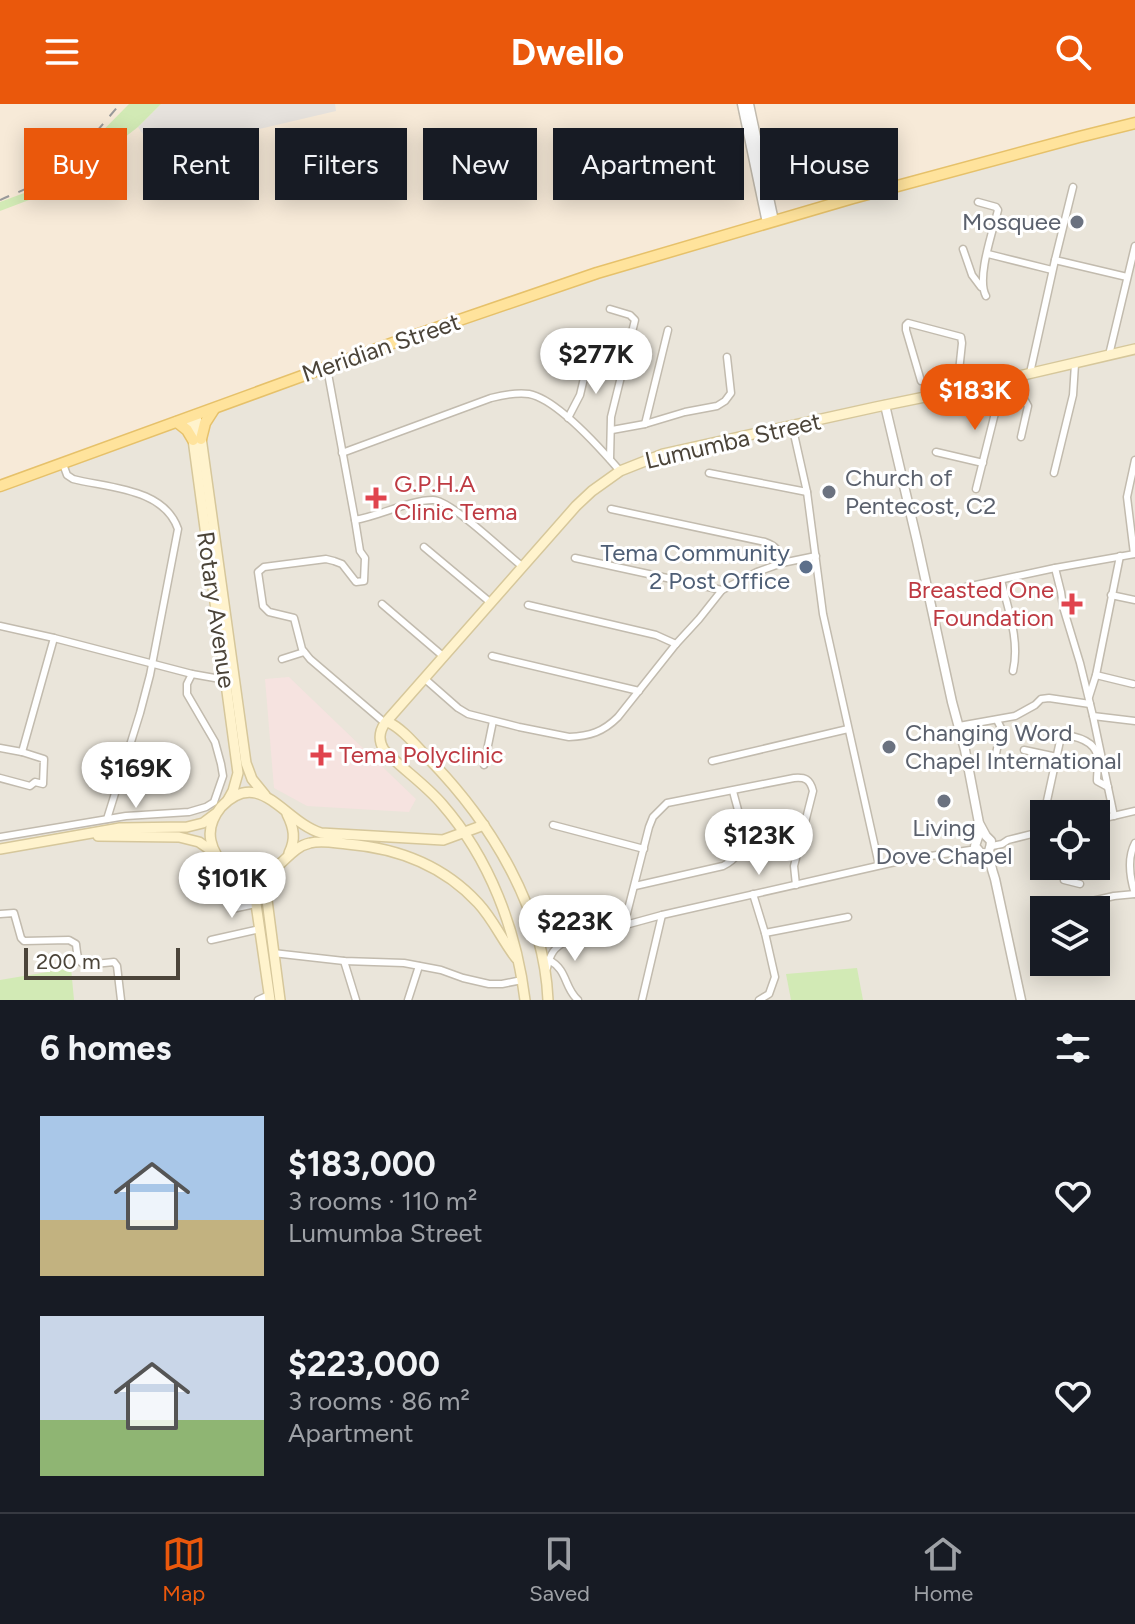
<!DOCTYPE html>
<meta charset="utf-8">
<style>
body{margin:0;font-family:Figtree,sans-serif;background:#242831;color:#f1f3f6;height:100vh;display:flex;flex-direction:column;font-size:30px;white-space:nowrap}
*{box-sizing:border-box;margin:0}
p{font-size:26px;color:#9ea1a6}
.icon{flex:none;width:44px;height:44px;fill:none;stroke:currentColor;stroke-width:2;stroke-linecap:round;stroke-linejoin:round}
.map{position:relative;height:896px;overflow:hidden}
.drawer{display:flex;flex-direction:column;background:#171b24;flex:1}
.drawer>*{flex:none}
.hud{position:absolute;left:24px;top:24px;width:1088px;height:72px;display:flex;gap:16px}
.tools{position:absolute;left:1030px;top:696px;display:grid;gap:16px}
.tools a{display:grid;place-items:center;width:80px;height:80px;border-radius:0px;background:#171b24;box-shadow:0 4px 20px #0003;font-size:40px}
.scale{position:absolute;left:24px;bottom:20px;width:156px;box-sizing:border-box;padding-left:8px;border:4px solid #4b4439;border-top:0;font-size:22px;line-height:28px;white-space:nowrap;color:#4b4439;-webkit-text-stroke:6px #fff;paint-order:stroke}
.price{position:absolute;translate:-50% -68px;padding:0 18px;border-radius:28px;background:#fff;color:#222;font-size:26px;line-height:52px;filter:drop-shadow(0 2px 4px #0008)}
.price::after{content:'';position:absolute;left:50%;top:48px;width:24px;height:18px;margin-left:-12px;background:inherit;clip-path:polygon(0 0,100% 0,50% 100%)}
.price.selected{background:#ea580c;color:#fff}
ul{padding:0;list-style:none}
li{display:flex;align-items:center;gap:24px;height:200px;padding:0 40px}
li span{display:grid;place-items:center;flex:none;width:224px;height:160px;border-radius:0px;color:#555}
li>.icon{margin-inline-start:auto}
span .icon{width:96px;height:96px;fill:#fffc;stroke-width:1}
li b{font-size:34px}
h2{display:flex;justify-content:space-between;align-items:center;height:96px;padding:0 40px;font-size:34px}
.chip{padding:0 28px;border-radius:0px;background:#171b24;box-shadow:0 4px 20px #0003;font-size:28px;line-height:72px}
.chip.selected{background:#ea580c;color:#fff}
header{display:flex;justify-content:space-between;align-items:center;height:104px;padding:0 40px;background:#ea580c;color:#fff;font-size:36px;font-weight:700}
.tabs{display:flex;justify-content:space-around;align-items:center;height:112px;border-top:2px solid #363941;background:#171b24;font-size:22px;color:#9ea1a6}
.tabs a{display:grid;justify-items:center;gap:4px}
.tabs .selected{color:#ea580c}
.map>svg:first-child{display:block}
.residential{fill:#eae5da;fill-rule:evenodd}
.commercial{fill:#f7ead8}
.industrial{fill:#e6e2dd}
.medical{fill:#f6e3e0}
.green{fill:#d2eab5}
.lines{fill:none;stroke-linecap:round;stroke-linejoin:round}
.minor-casing{stroke:#c2bbae;stroke-width:9}
.tertiary-casing{stroke:#c2bbae;stroke-width:11}
.secondary-casing{stroke:#d6c79b;stroke-width:12}
.primary-casing{stroke:#e6c16a;stroke-width:13}
.minor{stroke:#fff;stroke-width:6}
.tertiary{stroke:#fff;stroke-width:8}
.secondary{stroke:#fff3cd;stroke-width:9}
.primary{stroke:#ffe39c;stroke-width:10}
.rail{stroke:#9a9a9a;stroke-width:2;stroke-dasharray:10 10;stroke-linecap:butt}
.worship-dot{fill:#6b7280;stroke:#fff;stroke-width:3}
.health-dot{fill:#e0444e;stroke:#fff;stroke-width:3}
.service-dot{fill:#5c6f8a;stroke:#fff;stroke-width:3}
.labels{text-anchor:middle;stroke-width:6;stroke-linejoin:round;paint-order:stroke}
.worship-label{font-size:24px;fill:#5b616d;stroke:#fff;text-anchor:start}
.street-label{font-size:24px;fill:#4b4439;stroke:#fff}
.health-label{font-size:24px;fill:#be3a42;stroke:#fff;text-anchor:start}
.service-label{font-size:24px;fill:#4e5e75;stroke:#fff;text-anchor:end}
</style>
<header><svg class="icon" aria-label="menu" viewBox="0 0 24 24"><path d="M4 6h16M4 12h16M4 18h16"/></svg>Dwello<svg class="icon" aria-label="search" viewBox="0 0 24 24"><circle cx="10" cy="10" r="6"/><path d="M15 15l6 6"/></svg></header>
<div class="map">
<svg width="1135" height="896" viewBox="0 0 1135 896">
<rect width="100%" height="100%" fill="#f6f3ec"/>
<!-- residential -->
<path class="residential" d="M 1135,22 L 1135,896 L 0,896 L 0,381 L 558,184 L 789,112 ZM 1044,710 L 1096,710 L 1096,762 L 1044,762 ZM 1044,806 L 1096,806 L 1096,858 L 1044,858 Z"/>
<!-- commercial -->
<polygon class="commercial" points="0,0 1135,0 1135,22 1035,44 558,184 0,381"/>
<!-- industrial -->
<polygon class="industrial" points="161,0 335,0 336,7 156,49 138,23"/>
<!-- medical -->
<polygon class="medical" points="289,573 416,695 409,708 307,702 274,684 265,575"/>
<!-- green -->
<g class="green">
<polygon points="129,0 161,0 138,23 58,85 0,107 0,98 35,85 63,67"/>
<polygon points="71,864 74,896 0,896 0,876"/>
<polygon points="857,864 863,896 791,896 786,870"/>
</g>
<g class="lines">
<!-- minor casing -->
<g class="minor-casing">
<g id="minor">
<polyline points="1073,83 1055,156 1127,173"/>
<path d="M 978,98 L 996,103 L 998,106 C 993,127 976,174 986,192"/>
<polyline points="963,145 972,171 981,183"/>
<polyline points="988,150 1052,166"/>
<polyline points="610,205 630,211 635,216 611,313 610,355"/>
<polyline points="1109,251 1135,142"/>
<path d="M 327,264 L 355,416 C 379,412 410,396 433,396 C 451,396 506,450 523,463"/>
<polyline points="1030,269 1055,156"/>
<polyline points="1019,272 1023,293 1028,302 1021,333"/>
<polyline points="921,277 906,226 906,221 908,219 961,233 962,239 957,286"/>
<polyline points="568,314 580,291 588,257"/>
<polyline points="645,320 668,226"/>
<polyline points="792,321 807,388 823,510 879,761"/>
<polyline points="612,326 645,320 685,308 717,302 725,297 731,289 727,253"/>
<polyline points="936,348 983,359"/>
<path d="M 342,349 L 491,294 C 503,291 516,288 529,290 C 557,295 601,345 620,367"/>
<path d="M 63,360 L 67,371 L 73,375 C 108,384 164,384 178,425 L 150,571 L 140,609 L 107,715"/>
<polyline points="709,369 807,388"/>
<polyline points="1054,369 1073,291 1075,260"/>
<polyline points="976,385 1003,277"/>
<path d="M 611,405 L 765,438 C 777,442 779,447 782,459"/>
<polyline points="355,416 360,447 365,454 364,477 356,478 342,460 334,457 326,455 264,463 258,468 263,502 269,508 294,514 302,545 310,555 385,619"/>
<polyline points="424,443 491,499"/>
<polyline points="1134,450 1127,393 1135,356"/>
<polyline points="575,454 722,486"/>
<polyline points="1055,464 1061,488 1063,503 1080,559 1093,612 1135,617"/>
<path d="M 1001,476 C 1008,505 1020,537 1013,567"/>
<polyline points="929,491 1055,464 1135,450"/>
<polyline points="1111,491 1135,496"/>
<polyline points="382,500 444,553"/>
<polyline points="528,501 656,531 676,540"/>
<polyline points="0,522 54,534"/>
<polyline points="492,552 639,587"/>
<polyline points="282,555 304,548"/>
<polyline points="1096,571 1133,580"/>
<path d="M 425,575 L 458,604 L 468,610 L 519,623 L 569,633 C 590,632 603,628 618,613 L 676,540 L 699,515 L 722,486 L 757,468 L 782,459 L 816,452"/>
<polyline points="1089,593 1096,571 1120,452"/>
<polyline points="1093,612 1114,712"/>
<polyline points="959,622 1015,612 1035,601 1041,595 1049,594 1090,600"/>
<polyline points="0,644 22,648 54,534 192,570"/>
<polyline points="1024,646 1057,653"/>
<polyline points="996,650 1001,624 997,616"/>
<polyline points="712,657 848,625"/>
<polyline points="484,661 493,617"/>
<polyline points="0,674 30,682 35,678 43,680 44,655 22,648"/>
<polyline points="1096,716 1135,707"/>
<polyline points="553,721 644,745"/>
<path d="M 1040,729 L 1060,637 L 1065,631 C 1080,633 1098,639 1098,657 C 1098,664 1097,670 1097,677 L 1108,683"/>
<polyline points="0,733 126,712 189,708 206,703 214,698 223,672 221,660 215,638 187,590 187,580 192,570 226,576"/>
<path d="M 1135,739 C 1127,754 1130,774 1135,790"/>
<polyline points="992,742 1002,740 1008,736 1040,728"/>
<polyline points="1066,762 1064,776 1080,780"/>
<path d="M 635,782 L 723,762 C 755,747 739,713 733,687"/>
<polyline points="753,790 765,829 775,873 769,890 759,896"/>
<polyline points="1066,803 1114,792 1135,790"/>
<polyline points="232,805 256,800"/>
<path d="M 0,810 L 14,809 L 21,834 L 24,837 L 69,836 L 76,840 C 77,848 77,858 85,861 L 114,858 L 117,862 L 121,896"/>
<path d="M 624,821 L 649,723 L 653,713 L 667,699 L 794,674 C 805,673 810,675 813,687 L 794,762 L 796,781"/>
<polyline points="538,826 549,835 563,837"/>
<polyline points="765,829 848,813"/>
<polyline points="211,836 260,825"/>
<polyline points="273,849 344,857 404,859 441,866 463,874 489,880 502,880 522,876"/>
<path d="M 549,856 C 568,866 564,884 578,896"/>
<polyline points="344,857 356,896"/>
<path d="M 547,864 C 550,850 554,843 567,837 L 662,811 L 904,756 L 977,745"/>
<polyline points="258,896 269,891"/>
<polyline points="408,896 419,862"/>
<polyline points="642,896 662,811"/>
</g>
</g>
<!-- tertiary casing -->
<g class="tertiary-casing">
<g id="tertiary">
<polyline points="742,0 767,119"/>
<polyline points="749,0 774,117"/>
<path d="M 885,301 L 917,437 L 952,598 L 965,646 L 979,719 L 986,732 L 991,737 C 991,741 990,744 989,747 C 989,757 992,766 995,775 L 1021,896"/>
<polyline points="979,720 978,733 975,742 990,760"/>
</g>
</g>
<!-- secondary casing -->
<g class="secondary-casing">
<g id="secondary">
<polyline points="195,311 200,326 246,659 252,675 265,691"/>
<polyline points="190,313 238,669 233,687 228,696"/>
<path d="M 388,618 C 403,625 416,642 428,654 C 491,718 544,805 548,896"/>
<path d="M 287,710 C 294,724 296,735 289,749"/>
<path d="M 484,721 L 443,736 L 321,729 C 284,718 260,662 221,703 C 213,713 208,724 211,737 C 215,756 234,774 254,773 C 279,772 287,744 310,739 C 322,736 335,739 347,740 C 397,744 443,761 478,799 C 493,815 502,836 516,854"/>
<polyline points="98,732 179,733 199,738 215,749"/>
<polyline points="0,745 120,724 187,723 203,719 215,710"/>
<polyline points="275,766 268,785 267,796 280,896"/>
<polyline points="239,771 255,793 270,896"/>
<path d="M 525,896 C 516,825 490,755 442,700 C 425,680 402,665 384,646 C 378,636 379,628 385,619 L 576,402 L 592,387 L 620,367 L 663,350 L 876,303 L 1003,277 L 1019,272 L 1135,245"/>
</g>
</g>
<!-- primary casing -->
<g class="primary-casing">
<g id="primary">
<polyline points="177,318 187,326 193,336"/>
<polyline points="201,335 205,319 214,305"/>
<polyline points="0,382 401,236 597,169 853,94 1079,33 1135,19"/>
</g>
</g>
<!-- minor -->
<use href="#minor" class="minor"/>
<!-- tertiary -->
<use href="#tertiary" class="tertiary"/>
<!-- secondary -->
<use href="#secondary" class="secondary"/>
<!-- primary -->
<use href="#primary" class="primary"/>
<!-- rail -->
<path class="rail" d="M 0,96 C 13,90 27,85 40,78 C 72,59 96,28 120,0"/>
</g>
<!-- markers -->
<g class="worship-dot">
<circle cx="1077" cy="118" r="8"/>
<circle cx="829" cy="388" r="8"/>
<circle cx="889" cy="643" r="8"/>
<circle cx="944" cy="697" r="8"/>
</g>
<g class="health-dot">
<path d="M372 382h8v8h8v8h-8v8h-8v-8h-8v-8h8z"/>
<path d="M1068 488h8v8h8v8h-8v8h-8v-8h-8v-8h8z"/>
<path d="M317 639h8v8h8v8h-8v8h-8v-8h-8v-8h8z"/>
</g>
<circle class="service-dot" cx="806" cy="463" r="8"/>
<g class="labels">
<!-- worship labels -->
<g class="worship-label">
<text x="1061" y="126" text-anchor="end">Mosquee</text>
<text x="845" y="382">Church of<tspan x="845" dy="28">Pentecost, C2</tspan></text>
<text x="905" y="637">Changing Word<tspan x="905" dy="28">Chapel International</tspan></text>
<text x="944" y="732" text-anchor="middle">Living<tspan x="944" dy="28">Dove Chapel</tspan></text>
</g>
<!-- street labels -->
<g class="street-label">
<text transform="translate(381 244) rotate(-19)" y="8">Meridian Street</text>
<text transform="translate(733 337) rotate(-13)" y="8">Lumumba Street</text>
<text transform="translate(216 506) rotate(82)" y="8">Rotary Avenue</text>
</g>
<!-- health labels -->
<g class="health-label">
<text x="394" y="388">G.P.H.A<tspan x="394" dy="28">Clinic Tema</tspan></text>
<text x="1054" y="494" text-anchor="end">Breasted One<tspan x="1054" dy="28">Foundation</tspan></text>
<text x="339" y="659">Tema Polyclinic</text>
</g>
<!-- service labels -->
<g class="service-label">
<text x="790" y="457">Tema Community<tspan x="790" dy="28">2 Post Office</tspan></text>
</g>
</g>
</svg>
<div class="tools">
<a><svg class="icon" aria-label="locate" viewBox="0 0 24 24"><circle cx="12" cy="12" r="6"/><path d="M12 2v4M12 18v4M2 12h4M18 12h4"/></svg></a>
<a><svg class="icon" aria-label="layers" viewBox="0 0 24 24"><path d="M12 4l9 5-9 5-9-5zM3 14l9 5 9-5"/></svg></a>
</div>
<div class="scale">200 m</div>
<b class="price" style="left:596px;top:292px">$277K</b>
<b class="price selected" style="left:975px;top:328px">$183K</b>
<b class="price" style="left:136px;top:706px">$169K</b>
<b class="price" style="left:759px;top:773px">$123K</b>
<b class="price" style="left:232px;top:816px">$101K</b>
<b class="price" style="left:575px;top:859px">$223K</b>
<div class="hud">
<a class="chip selected">Buy</a>
<a class="chip">Rent</a>
<a class="chip">Filters</a>
<a class="chip">New</a>
<a class="chip">Apartment</a>
<a class="chip">House</a>
</div>
</div>
<section class="drawer">
<h2>6 homes<svg class="icon" aria-label="filters" viewBox="0 0 24 24"><path d="M4 7h16M4 17h16"/><circle cx="9" cy="7" r="2"/><circle cx="15" cy="17" r="2"/></svg></h2>
<ul>
<li><span style="background:linear-gradient(#a9c7e8 65%,#c2b280 0)"><svg class="icon" aria-label="home" viewBox="0 0 24 24"><path d="M3 11l9-7 9 7M6 9v11h12V9"/></svg></span><div><b>$183,000</b><p>3 rooms · 110 m²</p><p>Lumumba Street</p></div><svg class="icon" aria-label="heart" viewBox="0 0 24 24"><path d="M12 20l-8-8c-3-5 5-10 8-4 3-6 11-1 8 4z"/></svg></li>
<li><span style="background:linear-gradient(#c9d6e8 65%,#8fb573 0)"><svg class="icon" aria-label="home" viewBox="0 0 24 24"><path d="M3 11l9-7 9 7M6 9v11h12V9"/></svg></span><div><b>$223,000</b><p>3 rooms · 86 m²</p><p>Apartment</p></div><svg class="icon" aria-label="heart" viewBox="0 0 24 24"><path d="M12 20l-8-8c-3-5 5-10 8-4 3-6 11-1 8 4z"/></svg></li>
</ul>
</section>
<nav class="tabs">
<a class="selected"><svg class="icon" aria-label="map" viewBox="0 0 24 24"><path d="M3 6l6-2 6 2 6-2v14l-6 2-6-2-6 2zM9 4v14M15 6v14"/></svg>Map</a>
<a><svg class="icon" aria-label="saved" viewBox="0 0 24 24"><path d="M7 4h10v16l-5-4-5 4z"/></svg>Saved</a>
<a><svg class="icon" aria-label="home" viewBox="0 0 24 24"><path d="M3 11l9-7 9 7M6 9v11h12V9"/></svg>Home</a>
</nav>
